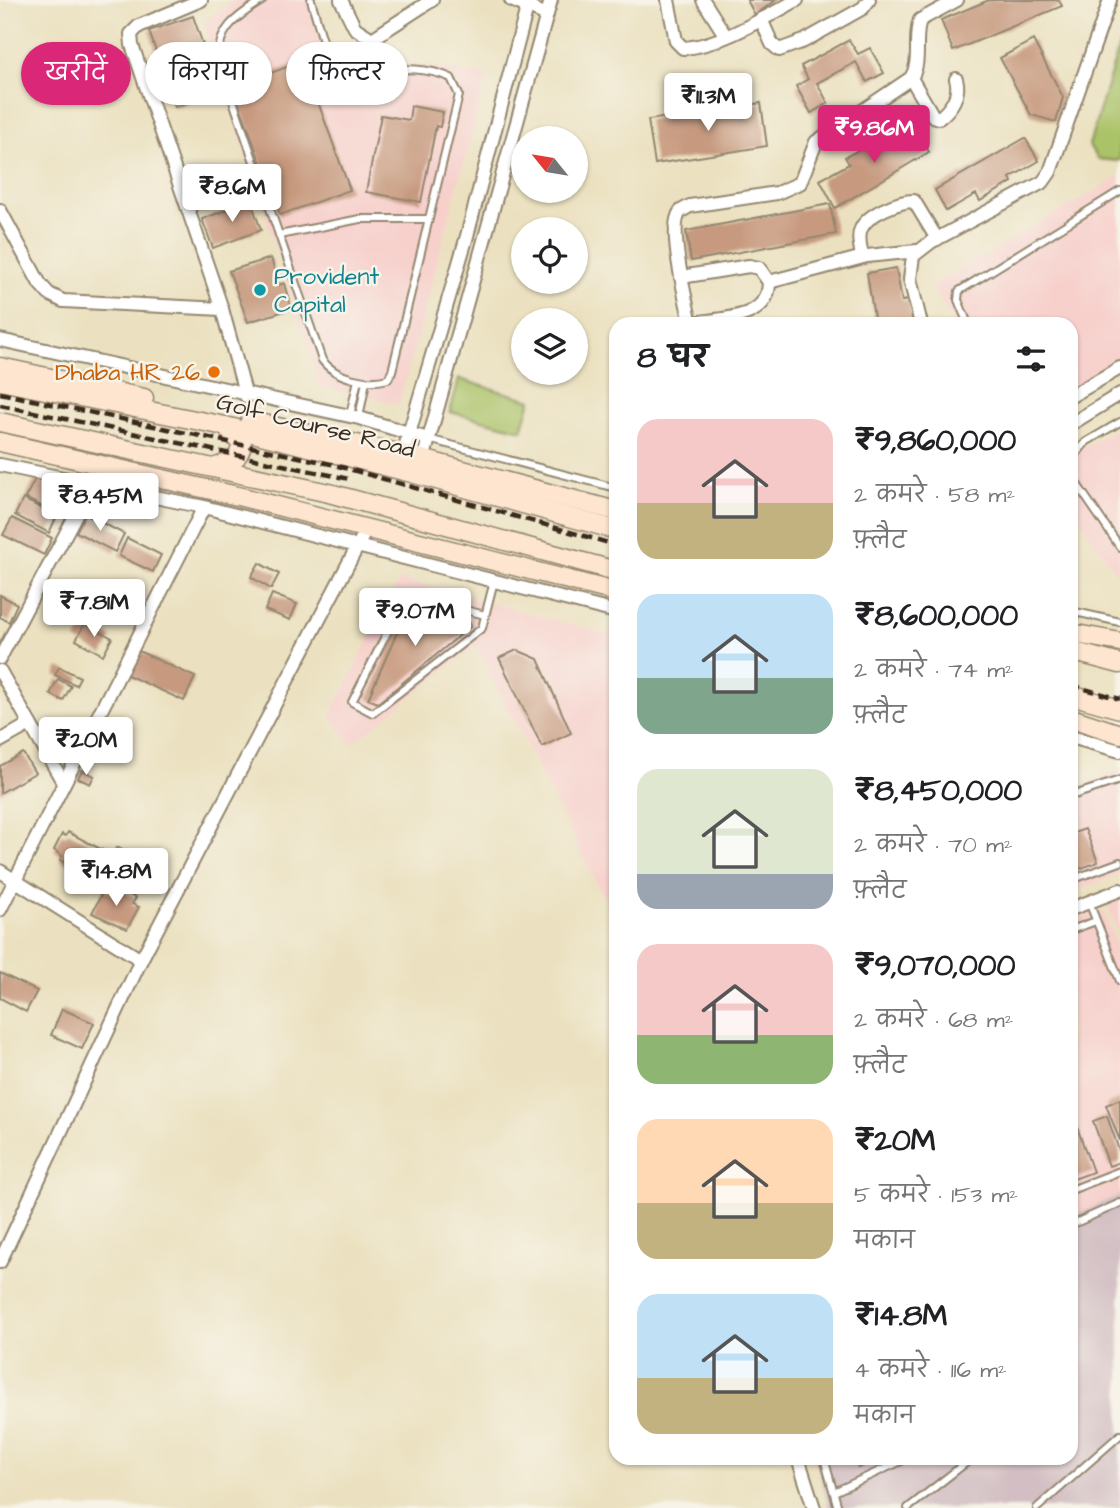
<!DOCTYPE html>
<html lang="hi">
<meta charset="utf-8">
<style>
body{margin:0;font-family:"Architects Daughter","Playpen Sans Deva",sans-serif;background:#f2f2f2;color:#202124;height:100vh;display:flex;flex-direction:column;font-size:26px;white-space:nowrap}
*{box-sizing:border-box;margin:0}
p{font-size:23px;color:#757577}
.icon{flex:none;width:38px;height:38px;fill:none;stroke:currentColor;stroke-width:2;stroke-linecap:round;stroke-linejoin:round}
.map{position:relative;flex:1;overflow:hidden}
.sheet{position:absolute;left:609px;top:317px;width:469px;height:1148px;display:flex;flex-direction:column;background:#fff;border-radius:21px;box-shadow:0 2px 5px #0004}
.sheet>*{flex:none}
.top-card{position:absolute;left:21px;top:42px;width:483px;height:63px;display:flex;gap:14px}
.needle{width:46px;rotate:300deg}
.controls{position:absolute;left:511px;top:126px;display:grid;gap:14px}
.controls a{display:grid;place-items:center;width:77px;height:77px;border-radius:50%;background:#fff;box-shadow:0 2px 5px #0004;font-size:35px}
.price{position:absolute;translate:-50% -60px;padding:0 16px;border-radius:7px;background:#fff;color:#222;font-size:23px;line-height:46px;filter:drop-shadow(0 2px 4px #0008)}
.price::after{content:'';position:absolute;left:50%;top:42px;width:21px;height:16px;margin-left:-10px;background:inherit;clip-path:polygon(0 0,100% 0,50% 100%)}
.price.selected{background:#db2777;color:#fff}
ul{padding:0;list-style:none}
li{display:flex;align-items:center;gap:21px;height:175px;padding:0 28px}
li span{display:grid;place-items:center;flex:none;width:196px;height:140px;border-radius:21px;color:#555}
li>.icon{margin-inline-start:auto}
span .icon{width:84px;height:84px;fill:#fffc;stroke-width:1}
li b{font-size:30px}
h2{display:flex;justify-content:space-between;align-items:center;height:84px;padding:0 28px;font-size:30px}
.chip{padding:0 24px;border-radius:32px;background:#fff;box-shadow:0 2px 5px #0004;font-size:24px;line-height:63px}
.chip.selected{background:#db2777;color:#fff}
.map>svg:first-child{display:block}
.built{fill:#f7d0cc}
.industrial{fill:#d2bec3}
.green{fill:#aac267;stroke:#727642;stroke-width:2}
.building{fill:#c79a7f}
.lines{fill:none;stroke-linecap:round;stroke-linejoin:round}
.lane-casing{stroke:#93866f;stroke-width:10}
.street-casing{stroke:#93866f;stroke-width:16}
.secondary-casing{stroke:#93866f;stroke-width:21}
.lane{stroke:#fff;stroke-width:6}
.street{stroke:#fff;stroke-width:12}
.secondary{stroke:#fde5d0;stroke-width:18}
.rail{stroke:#3b2a1e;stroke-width:4.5;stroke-dasharray:10 5;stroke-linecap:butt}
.culture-dot{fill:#0f9aa8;stroke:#f7f3e8;stroke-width:2.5}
.food-dot{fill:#e8710a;stroke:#f7f3e8;stroke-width:2.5}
.labels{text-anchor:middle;stroke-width:5;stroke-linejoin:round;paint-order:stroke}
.culture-label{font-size:24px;fill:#0d838f;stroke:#f7f3e8;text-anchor:start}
.food-label{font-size:24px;fill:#c56008;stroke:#f7f3e8;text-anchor:end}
.street-label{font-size:24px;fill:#3b2a1e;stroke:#f7f3e8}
</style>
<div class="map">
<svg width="1120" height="1508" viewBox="0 0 1120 1508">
<rect width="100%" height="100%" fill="#f7f3e8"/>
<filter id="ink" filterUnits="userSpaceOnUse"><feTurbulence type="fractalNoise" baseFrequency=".0143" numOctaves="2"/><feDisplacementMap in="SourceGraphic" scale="14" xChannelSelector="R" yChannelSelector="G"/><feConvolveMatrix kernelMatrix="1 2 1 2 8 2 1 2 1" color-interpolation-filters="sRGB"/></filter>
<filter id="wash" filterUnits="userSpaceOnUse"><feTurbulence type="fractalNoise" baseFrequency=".00686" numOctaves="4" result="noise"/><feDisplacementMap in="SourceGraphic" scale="28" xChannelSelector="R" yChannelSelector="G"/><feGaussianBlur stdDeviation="1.57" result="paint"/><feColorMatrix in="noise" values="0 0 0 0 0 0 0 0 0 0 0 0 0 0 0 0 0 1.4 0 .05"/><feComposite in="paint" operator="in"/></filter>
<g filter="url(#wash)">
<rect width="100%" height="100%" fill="#ebe1c0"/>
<!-- built -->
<g class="built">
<polygon points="234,0 315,0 341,76 393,60 487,76 399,404 320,386 203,22"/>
<polygon points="1120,176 1120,359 1071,388 1071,324 953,324 932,286"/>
<polygon points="1120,426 1120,580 1071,505 1071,455"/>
<polygon points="400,579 616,637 616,904 609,908 476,646 352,744 330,716"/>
<polygon points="1120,771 1120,874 1071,893 1071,788"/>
<polygon points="1120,900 1120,938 1107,904"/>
<polygon points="1102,909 1120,954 1120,1195 1071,1217 1071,921"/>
</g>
<!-- industrial -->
<polygon class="industrial" points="1120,1195 1120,1508 829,1508 815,1458 1071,1458 1071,1217"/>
<!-- green -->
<g class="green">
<polygon points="1120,43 1120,160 1117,161 1098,159 1089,145"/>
<polygon points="459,379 531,400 522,430 450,412"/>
</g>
<g id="blocks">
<!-- building -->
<g class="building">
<polygon points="747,0 776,0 755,15"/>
<polygon points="989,0 1059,0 1062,6 953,51 941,20"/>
<polygon points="193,16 219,91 175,107 167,85 188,78 185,68 164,75 149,31"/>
<polygon points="849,40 858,54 870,48 884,73 867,82 856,62 817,83 828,103 811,113 796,86 808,79 801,66"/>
<polygon points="1033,40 1063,97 1056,122 1031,115 1000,58"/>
<polygon points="303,61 350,190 280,215 233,87"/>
<polygon points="761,103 767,146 655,164 648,120"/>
<polygon points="411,106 443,112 440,127 436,126 421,202 366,192 381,115 409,120"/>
<polygon points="913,124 929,152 835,208 820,180 849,164 845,157"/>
<polygon points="1025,138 1039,161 1010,178 1012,182 980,201 976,194 946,211 935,190"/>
<polygon points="251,201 261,230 213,248 202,219"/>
<polygon points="830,204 836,234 691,261 686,231"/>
<polygon points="271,258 279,285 284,283 291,309 248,322 229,271"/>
<polygon points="896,268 902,301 909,300 913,324 875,324 867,273"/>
<polygon points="35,479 71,498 61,516 25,498"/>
<polygon points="23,499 57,516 49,533 15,515"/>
<polygon points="85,514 124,534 115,552 76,532"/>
<polygon points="12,518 52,538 44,555 3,535"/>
<polygon points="127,538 161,555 153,572 119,556"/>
<polygon points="259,563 279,574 271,589 251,577"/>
<polygon points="272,594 297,604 290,620 265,610"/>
<polygon points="0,595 17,604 9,622 0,617"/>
<polygon points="411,609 469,622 471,626 378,703 368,699 405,614"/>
<polygon points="85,623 112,638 103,655 76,640"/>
<polygon points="134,649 195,677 184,701 123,673"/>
<polygon points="517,650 538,659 571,733 542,747 499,658"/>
<polygon points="59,667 80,677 76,685 55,675"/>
<polygon points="58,679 71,686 63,701 50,694"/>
<polygon points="61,728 68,743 61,747 54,732"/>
<polygon points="23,753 35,773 0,793 0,766"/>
<polygon points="82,770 94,776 90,784 78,778"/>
<polygon points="1085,829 1098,862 1071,872 1071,834"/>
<polygon points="68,832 110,854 105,863 99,860 96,864 94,863 87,875 60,860 62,856 54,850 62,834 66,836"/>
<polygon points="117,847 131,855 126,863 112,855"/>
<polygon points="117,888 136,898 132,904 139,907 127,929 92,913 104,889 114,894"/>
<polygon points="0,973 37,991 26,1012 0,998"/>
<polygon points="62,1009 94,1023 82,1049 51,1035"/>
<polygon points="1120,1099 1120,1141 1106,1105"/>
<polygon points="1107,1116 1120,1153 1120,1162 1109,1166 1093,1121"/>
<polygon points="1077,1127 1093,1172 1071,1180 1071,1129"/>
<polygon points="853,1458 882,1458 858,1468"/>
</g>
</g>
</g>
<g filter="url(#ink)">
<use href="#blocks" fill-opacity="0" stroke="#93866f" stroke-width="2"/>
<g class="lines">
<!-- lane casing -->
<g class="lane-casing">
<g id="lane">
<path d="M 263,0 C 240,15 216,28 219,60 L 322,360 C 335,378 367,385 388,379 L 392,371 L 459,95 L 451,78 C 429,68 402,67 379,73 C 366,76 348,87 335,82 L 311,0"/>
<polyline points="279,235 360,219 428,219"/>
<polyline points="968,324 958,300 959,291 1120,191"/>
<polyline points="350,415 358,380"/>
<polyline points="359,418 366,381"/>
<polyline points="1120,422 1086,442 1071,460 1072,477 1120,547"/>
<polyline points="428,439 616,488"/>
<polyline points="1071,611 1120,622"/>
<polyline points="485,615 406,595 352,702 373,713 482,628 494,581"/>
<polyline points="1071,796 1120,780"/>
<polyline points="1071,880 1120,862"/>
<polyline points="1089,902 1120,981"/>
<polyline points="1071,930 1096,921"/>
<polyline points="1071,1190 1120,1171"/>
<polyline points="1071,1225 1120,1203"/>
<polyline points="824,1458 838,1508"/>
<polyline points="834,1492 908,1458"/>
<polyline points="908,1508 972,1458"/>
<polyline points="1037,1508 1120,1435"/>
</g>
</g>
<!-- street casing -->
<g class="street-casing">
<g id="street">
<polyline points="201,0 139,26 131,34 132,45 222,309 246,396"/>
<polyline points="341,0 355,28 372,39 432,0"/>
<polyline points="511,0 547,15"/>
<path d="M 668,0 L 676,41 L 683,48 C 719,46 766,17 797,0"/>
<polyline points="703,0 725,35"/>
<polyline points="761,19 772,44 779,50 804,41 863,8 869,0"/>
<path d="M 911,78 L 933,116 L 939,118 C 951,109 961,94 956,79"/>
<polyline points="0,210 40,284 49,294 63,301 222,309"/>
<path d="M 862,257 C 861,248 857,237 861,229 C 867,214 899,201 914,201 L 937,239"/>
<path d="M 681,277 L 749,266 L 759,268 L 769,282 C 769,321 721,318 691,323"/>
<polyline points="769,282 867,256 917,251"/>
<path d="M 691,324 C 687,303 667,228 680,212 C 683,209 687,208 690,206 L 777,193 L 800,183 L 816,142 L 911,78 C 922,61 913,39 920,20 L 957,0"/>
<polyline points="921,324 910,279 913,256 931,242 1043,182 1050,172 1110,0"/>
<polyline points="0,340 359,418 428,439"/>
<polyline points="1071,396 1120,368"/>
<polyline points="1071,424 1120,394"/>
<polyline points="403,454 467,236 529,0"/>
<polyline points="423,460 551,0"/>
<polyline points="0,465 204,507 616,612"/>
<polyline points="0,658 91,486"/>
<polyline points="0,671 63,782"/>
<polyline points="1071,737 1120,751"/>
<polyline points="0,741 30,724"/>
<polyline points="0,871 141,960"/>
<polyline points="1071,909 1120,890"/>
<polyline points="0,910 204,507"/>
<polyline points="0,1262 141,960 367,528"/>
<polyline points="798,1458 814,1508"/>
</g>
</g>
<!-- secondary casing -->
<g class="secondary-casing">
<g id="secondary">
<polyline points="0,367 144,398"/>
<polyline points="0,381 225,426 408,472 616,530"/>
<polyline points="250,421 403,454 616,511"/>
<polyline points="0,422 329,493 616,571"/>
<polyline points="0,442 242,497 616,592"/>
<path d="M 216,467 C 230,463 239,460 242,444 L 225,426"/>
<polyline points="1071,633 1120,642"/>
<polyline points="1071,651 1120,664"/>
<polyline points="1071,695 1120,709"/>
<polyline points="1071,718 1120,734"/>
</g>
</g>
<!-- lane -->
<use href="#lane" class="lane"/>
<!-- street -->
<use href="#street" class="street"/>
<!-- secondary -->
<use href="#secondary" class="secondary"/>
<!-- rail -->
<g class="rail">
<polyline points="0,393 331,464 616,545"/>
<polyline points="0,405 349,479"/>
<polyline points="1071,685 1120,699"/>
</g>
</g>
</g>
<!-- markers -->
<circle class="culture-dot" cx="260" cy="290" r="7"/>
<circle class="food-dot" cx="214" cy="372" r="7"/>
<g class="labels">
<!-- culture labels -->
<g class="culture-label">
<text x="274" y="284">Provident<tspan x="274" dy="28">Capital</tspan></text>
</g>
<!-- food labels -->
<g class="food-label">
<text x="200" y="380">Dhaba HR 26</text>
</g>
<!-- street labels -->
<g class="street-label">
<text transform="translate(316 425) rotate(14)" y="8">Golf Course Road</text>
</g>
</g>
</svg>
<div class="controls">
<a><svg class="needle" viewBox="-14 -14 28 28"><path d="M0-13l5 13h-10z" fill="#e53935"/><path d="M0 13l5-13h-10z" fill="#757577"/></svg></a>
<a><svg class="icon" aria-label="locate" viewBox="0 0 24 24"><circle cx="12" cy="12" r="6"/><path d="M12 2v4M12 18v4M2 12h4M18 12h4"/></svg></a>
<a><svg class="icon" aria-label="layers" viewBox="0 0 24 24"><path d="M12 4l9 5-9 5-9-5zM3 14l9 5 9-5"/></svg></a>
</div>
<b class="price" style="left:708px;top:133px">₹11.3M</b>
<b class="price selected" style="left:874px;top:165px">₹9.86M</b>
<b class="price" style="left:232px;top:224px">₹8.6M</b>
<b class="price" style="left:100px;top:533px">₹8.45M</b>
<b class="price" style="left:94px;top:639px">₹7.81M</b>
<b class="price" style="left:415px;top:648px">₹9.07M</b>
<b class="price" style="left:86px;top:777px">₹20M</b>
<b class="price" style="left:116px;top:908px">₹14.8M</b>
<div class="top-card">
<a class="chip selected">खरीदें</a>
<a class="chip">किराया</a>
<a class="chip">फ़िल्टर</a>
</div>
<section class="sheet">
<h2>8 घर<svg class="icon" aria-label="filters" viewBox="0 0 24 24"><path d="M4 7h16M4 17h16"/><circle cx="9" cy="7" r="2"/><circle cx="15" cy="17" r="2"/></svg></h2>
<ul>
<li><span style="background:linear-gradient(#f6c9c9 60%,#c2b280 0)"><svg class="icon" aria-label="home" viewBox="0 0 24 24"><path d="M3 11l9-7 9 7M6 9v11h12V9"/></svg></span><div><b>₹9,860,000</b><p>2 कमरे · 58 m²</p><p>फ़्लैट</p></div></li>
<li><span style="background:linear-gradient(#bfe0f5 60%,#7fa58c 0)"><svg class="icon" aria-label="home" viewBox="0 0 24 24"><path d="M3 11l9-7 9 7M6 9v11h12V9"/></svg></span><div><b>₹8,600,000</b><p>2 कमरे · 74 m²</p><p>फ़्लैट</p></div></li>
<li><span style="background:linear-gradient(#dfe7d0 75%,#9aa5b1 0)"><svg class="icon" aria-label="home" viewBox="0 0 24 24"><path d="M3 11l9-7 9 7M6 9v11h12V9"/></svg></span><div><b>₹8,450,000</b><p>2 कमरे · 70 m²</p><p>फ़्लैट</p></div></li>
<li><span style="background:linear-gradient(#f6c9c9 65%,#8fb573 0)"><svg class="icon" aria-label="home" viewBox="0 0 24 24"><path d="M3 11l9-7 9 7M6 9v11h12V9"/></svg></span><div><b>₹9,070,000</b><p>2 कमरे · 68 m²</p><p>फ़्लैट</p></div></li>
<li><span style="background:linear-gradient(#ffd9b3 60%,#c2b280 0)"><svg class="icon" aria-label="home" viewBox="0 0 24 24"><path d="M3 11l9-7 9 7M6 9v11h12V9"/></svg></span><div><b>₹20M</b><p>5 कमरे · 153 m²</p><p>मकान</p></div></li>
<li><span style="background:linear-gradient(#bfe0f5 60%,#c2b280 0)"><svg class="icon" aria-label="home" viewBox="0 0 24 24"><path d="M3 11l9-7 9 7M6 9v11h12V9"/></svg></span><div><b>₹14.8M</b><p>4 कमरे · 116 m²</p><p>मकान</p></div></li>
</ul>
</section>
</div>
